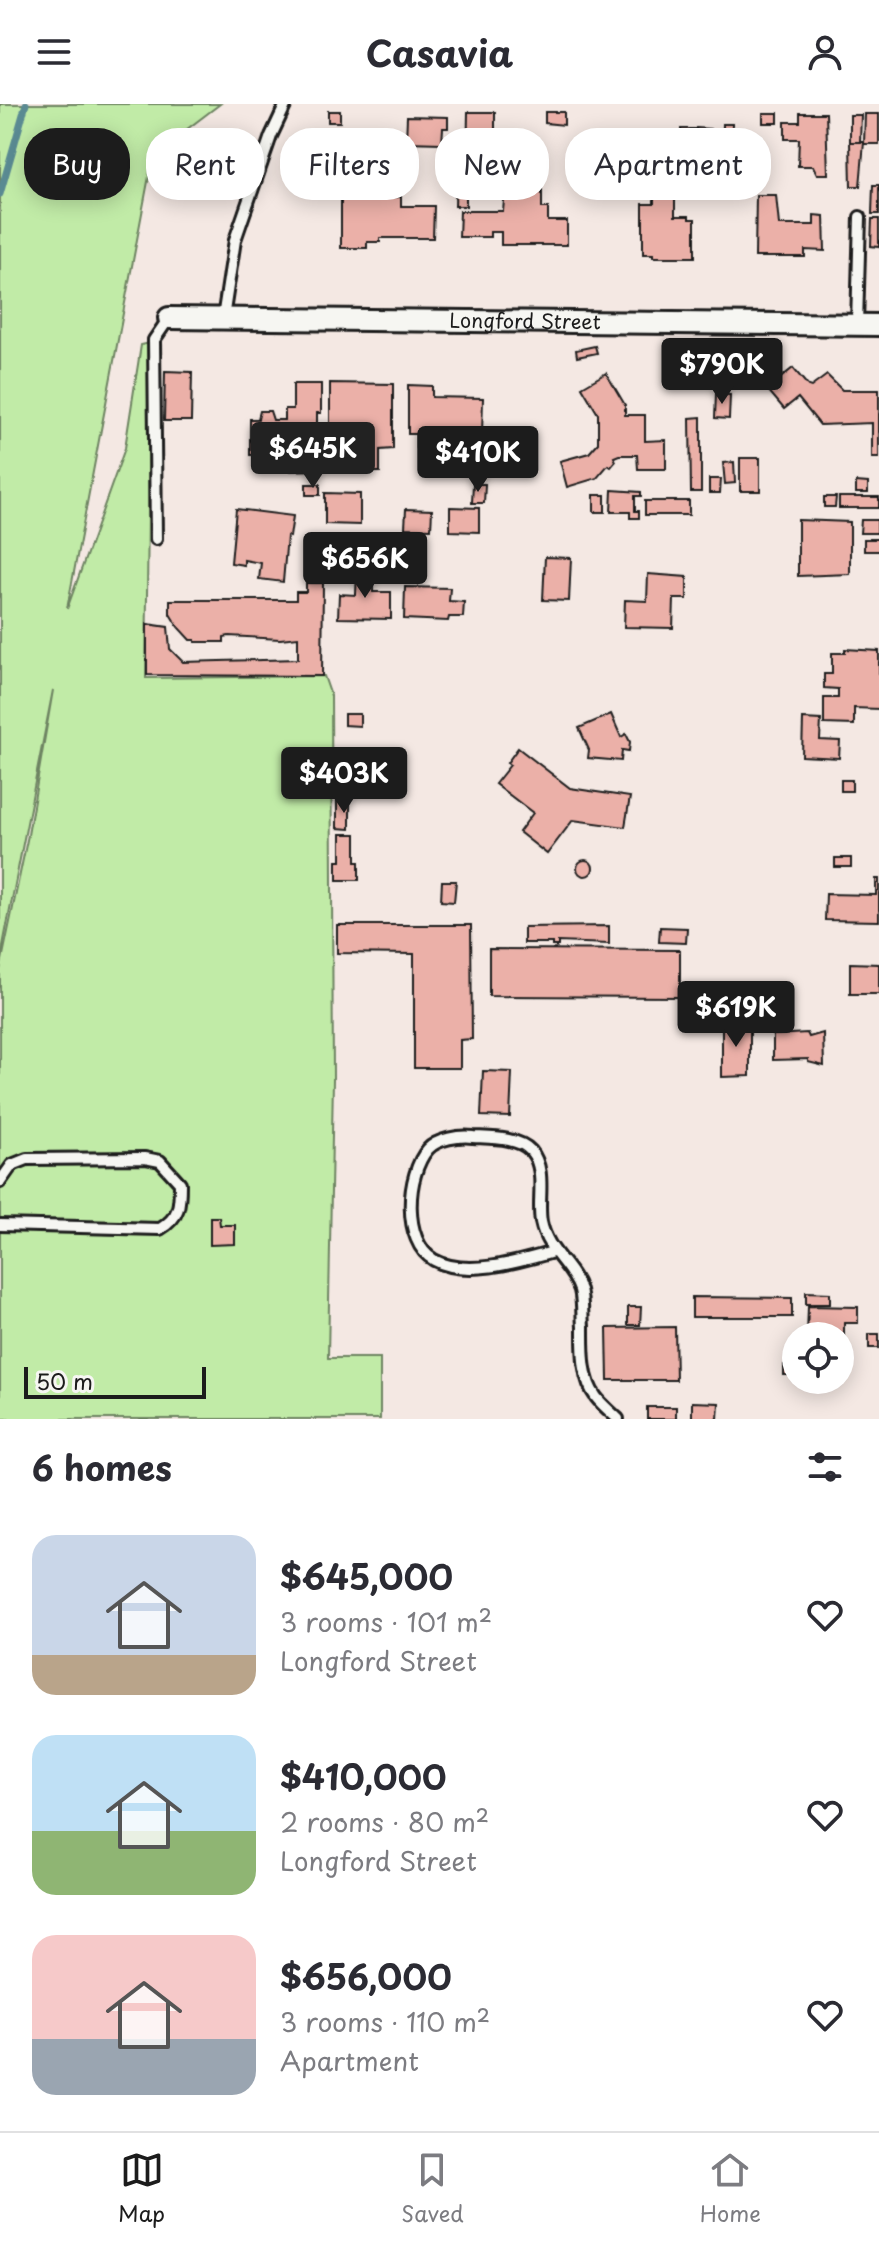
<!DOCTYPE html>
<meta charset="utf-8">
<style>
body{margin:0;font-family:"Playpen Sans",sans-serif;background:#f7f7f7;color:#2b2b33;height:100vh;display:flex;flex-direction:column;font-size:30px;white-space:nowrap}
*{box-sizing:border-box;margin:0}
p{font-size:26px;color:#7c7c81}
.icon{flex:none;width:44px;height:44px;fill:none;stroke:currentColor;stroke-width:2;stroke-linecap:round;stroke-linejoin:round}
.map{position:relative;height:1315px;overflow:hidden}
.panel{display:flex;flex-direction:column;background:#fff;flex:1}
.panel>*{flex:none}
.top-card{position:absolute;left:24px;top:24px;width:832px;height:72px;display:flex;gap:16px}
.tools{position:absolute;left:782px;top:1218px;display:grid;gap:16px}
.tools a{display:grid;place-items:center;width:72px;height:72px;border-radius:50%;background:#fff;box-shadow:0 4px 20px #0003;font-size:40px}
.scale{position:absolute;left:24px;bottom:20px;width:182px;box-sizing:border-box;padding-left:8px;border:4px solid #1c1c1c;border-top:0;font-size:22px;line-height:28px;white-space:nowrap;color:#1c1c1c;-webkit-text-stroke:6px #f6f6f2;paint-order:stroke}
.price{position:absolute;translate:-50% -68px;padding:0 18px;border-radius:8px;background:#1c1c1c;color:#fff;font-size:26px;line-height:52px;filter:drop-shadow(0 2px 4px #0008)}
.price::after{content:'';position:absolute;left:50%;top:48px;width:24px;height:18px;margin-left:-12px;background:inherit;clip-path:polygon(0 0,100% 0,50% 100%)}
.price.current{background:#222;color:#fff}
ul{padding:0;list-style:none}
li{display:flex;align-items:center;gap:24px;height:200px;padding:0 32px}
li span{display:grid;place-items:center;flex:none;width:224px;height:160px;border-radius:24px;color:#555}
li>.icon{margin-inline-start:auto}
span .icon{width:96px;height:96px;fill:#fffc;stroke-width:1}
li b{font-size:34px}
h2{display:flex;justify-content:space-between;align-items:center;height:96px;padding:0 32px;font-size:34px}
.pill{padding:0 28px;border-radius:32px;background:#fff;box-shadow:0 4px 20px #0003;font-size:28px;line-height:72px}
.pill.current{background:#1c1c1c;color:#fff}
header{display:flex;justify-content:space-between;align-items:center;height:104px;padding:0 32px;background:#fff;font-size:36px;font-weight:700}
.tabs{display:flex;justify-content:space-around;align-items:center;height:112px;border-top:2px solid #e1e1e2;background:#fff;font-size:22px;color:#7c7c81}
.tabs a{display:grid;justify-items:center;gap:4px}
.tabs .current{color:#1c1c1c}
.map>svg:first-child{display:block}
.green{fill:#c1eba7;stroke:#6e8462;stroke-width:2}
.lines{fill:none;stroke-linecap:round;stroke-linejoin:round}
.stream{stroke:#5a8a92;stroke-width:7}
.building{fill:#ebb0a8;stroke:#1c1c1c;stroke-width:2}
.service-casing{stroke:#1c1c1c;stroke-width:16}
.minor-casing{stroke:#1c1c1c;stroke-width:26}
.service{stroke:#f6f6f2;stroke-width:10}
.minor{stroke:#f6f6f2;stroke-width:20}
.labels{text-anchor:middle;stroke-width:7;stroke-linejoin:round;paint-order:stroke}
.street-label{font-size:20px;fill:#1c1c1c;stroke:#f6f6f2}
</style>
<header><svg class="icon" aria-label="menu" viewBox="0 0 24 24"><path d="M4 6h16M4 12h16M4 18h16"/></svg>Casavia<svg class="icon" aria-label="person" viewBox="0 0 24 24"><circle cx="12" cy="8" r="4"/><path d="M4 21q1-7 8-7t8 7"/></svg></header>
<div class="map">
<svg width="879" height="1315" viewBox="0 0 879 1315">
<rect width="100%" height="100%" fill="#f4e8e3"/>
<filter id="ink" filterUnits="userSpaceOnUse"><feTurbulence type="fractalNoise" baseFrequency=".0125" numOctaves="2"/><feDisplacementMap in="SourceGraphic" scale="16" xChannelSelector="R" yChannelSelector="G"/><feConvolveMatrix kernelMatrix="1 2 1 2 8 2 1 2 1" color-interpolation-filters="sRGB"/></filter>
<g filter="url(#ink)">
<!-- green -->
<polygon class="green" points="0,0 220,0 153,51 67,505 125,344 141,241 150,239 146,574 324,572 331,592 333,975 328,1254 380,1254 380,1315 0,1315 0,866 28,731 53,586 0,857"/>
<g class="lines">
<!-- stream -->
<polyline class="stream" points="0,90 26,0"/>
</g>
<!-- building -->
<g class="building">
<rect x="328" y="7" width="12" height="11"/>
<polygon points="468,8 495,8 495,61 467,61"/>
<polygon points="545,8 564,8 564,21 545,19"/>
<rect x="763" y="9" width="15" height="10"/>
<polygon points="800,9 826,9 828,70 817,70 813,62 798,62 799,35 785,35 785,18 800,18"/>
<polygon points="865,10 879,10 879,40 864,40"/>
<polygon points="850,11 861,11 860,38 850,38"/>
<polygon points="407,12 448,13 448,24 443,24 442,39 406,38"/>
<polygon points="723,20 732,20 731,73 722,73"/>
<polygon points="696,24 710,25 709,34 696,33"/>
<rect x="681" y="25" width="14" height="9"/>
<polygon points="850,38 864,38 860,82 851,82"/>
<polygon points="687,42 717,43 719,78 686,77"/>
<polygon points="638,49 656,49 657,62 639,62"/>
<polygon points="341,64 363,64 363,92 401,93 401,102 434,102 433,134 380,134 380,138 367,138 367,144 341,144"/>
<polygon points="456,71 462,71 462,75 466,75 466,102 455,102"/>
<polygon points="873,81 879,81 879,110 872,110"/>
<polygon points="505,86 542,86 542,104 548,104 548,117 567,117 567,141 501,141 501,128 490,128 490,133 459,133 460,107 503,107"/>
<polygon points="654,87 675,89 675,112 689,112 689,115 695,115 695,153 653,153 653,150 643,150 643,100 654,100"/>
<polygon points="756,91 776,91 779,121 814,121 814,111 824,112 825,147 805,146 805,153 755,153"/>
<polygon points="872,115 879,115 879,143 871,142"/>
<polygon points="595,242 597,249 577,253 576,246"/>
<polygon points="793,264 808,282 811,283 827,271 842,286 879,286 879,354 872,354 872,319 820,321 798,294 784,305 767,285"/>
<polygon points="165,267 192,268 191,317 164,317"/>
<polygon points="606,269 625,301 625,311 645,311 645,337 666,336 666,365 638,365 637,351 619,351 614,353 616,357 611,363 608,361 597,374 567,383 560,357 589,349 598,339 598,310 582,283"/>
<polygon points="330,279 393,280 393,345 380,346 380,368 348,368 348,338 360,338 360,325 330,326"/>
<polygon points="293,280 321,280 321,309 317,309 317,353 321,353 321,366 272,367 265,360 265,351 250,351 250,315 258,315 260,307 270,307 273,316 285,316 285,305 293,305"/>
<polygon points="408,281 432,282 432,293 483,294 482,331 472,330 472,345 416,344 416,330 408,330"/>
<polygon points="716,290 730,291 729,315 715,314"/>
<polygon points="701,313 701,388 691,388 690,314"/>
<rect x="740" y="354" width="20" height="33"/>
<polygon points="734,358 735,379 725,380 723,359"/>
<polygon points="709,375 721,375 720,389 709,389"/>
<polygon points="856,378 868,379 868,389 856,389"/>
<rect x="306" y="380" width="14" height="11"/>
<polygon points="473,380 485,380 484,399 472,399"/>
<polygon points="612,386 641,388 641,392 635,392 635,407 639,407 639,414 630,414 630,408 611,408"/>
<polygon points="325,389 360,390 360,421 325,420"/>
<rect x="594" y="391" width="11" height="17"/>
<polygon points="824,393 836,393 835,403 824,403"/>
<rect x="839" y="393" width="40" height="11"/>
<rect x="645" y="397" width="44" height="14"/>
<polygon points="450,403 479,404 479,428 450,427"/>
<polygon points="236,405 293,412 290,433 287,432 283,478 259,475 261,459 244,456 244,461 231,459"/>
<polygon points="406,405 432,406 431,425 405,424"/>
<polygon points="798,416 850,418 850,470 798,472"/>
<polygon points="861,416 877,416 877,429 860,429"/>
<rect x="864" y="435" width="15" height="12"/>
<polygon points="545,453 571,454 569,497 543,496"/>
<polygon points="357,466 373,466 373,488 391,488 391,515 338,514 339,490 356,491"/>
<polygon points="648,470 687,473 687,495 674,495 673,524 624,523 625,496 647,497"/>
<polygon points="306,479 323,479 322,572 147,571 147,520 168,523 170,545 183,558 298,555 298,533 280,535 229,532 224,533 224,538 195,538 195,536 190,536 178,523 170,510 170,496 296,496 296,488 306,488"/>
<polygon points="405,483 450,484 449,497 464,498 463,513 449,513 448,517 404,515"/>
<polygon points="845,545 879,547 879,605 854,604 854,621 824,620 824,594 838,594 838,585 824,584 824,570 832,570 832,549 845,549"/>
<polygon points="344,610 360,610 360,622 344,621"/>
<polygon points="611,610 621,633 626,630 630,638 629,647 622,646 621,657 588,654 589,646 579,624"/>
<polygon points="803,615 821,616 820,636 840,637 839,654 802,652"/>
<polygon points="518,644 570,684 630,693 625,723 573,716 547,750 519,728 533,709 495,680 510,661 507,659"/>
<rect x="841" y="676" width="11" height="11"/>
<polygon points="337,697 350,697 350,725 337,724"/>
<polygon points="341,730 356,730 356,758 359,758 359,776 337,776 337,757 341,757"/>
<rect x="835" y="754" width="16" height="9"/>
<circle cx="585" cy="764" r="8"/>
<polygon points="876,775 879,775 879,817 825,816 826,790 876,791"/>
<polygon points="442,777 456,777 454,798 441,797"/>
<polygon points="337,821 471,821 472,935 460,936 460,964 414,964 414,850 337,849"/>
<polygon points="609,822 609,840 558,838 558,842 552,842 552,839 524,839 524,823"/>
<polygon points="660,823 687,824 686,839 659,838"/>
<polygon points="489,845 680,846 680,893 489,892"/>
<polygon points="850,859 879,860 879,890 850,890"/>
<polygon points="722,917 750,917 750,972 722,973"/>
<polygon points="807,929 809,933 823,929 824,962 808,958 808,955 773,956 773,931"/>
<polygon points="483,967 512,968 510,1013 481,1012"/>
<polygon points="210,1113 219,1113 220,1121 235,1121 235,1140 210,1141"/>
<polygon points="806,1188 830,1189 830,1200 806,1200"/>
<polygon points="692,1193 792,1194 792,1213 692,1213"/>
<polygon points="808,1202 858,1203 858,1219 844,1219 844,1232 807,1232"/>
<polygon points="628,1203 641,1203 640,1221 628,1221"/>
<polygon points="675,1223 676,1276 608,1276 607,1224"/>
<rect x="869" y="1230" width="10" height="14"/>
<polygon points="784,1261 796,1262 796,1271 784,1271"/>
<polygon points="692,1298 719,1299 718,1315 692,1315"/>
<rect x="647" y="1303" width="29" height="12"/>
</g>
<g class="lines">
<!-- service casing -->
<g class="service-casing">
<g id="service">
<polyline points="223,214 235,136 271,32 286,0"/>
<polyline points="857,220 860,113"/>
<polyline points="156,435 154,236 169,214"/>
<path d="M 0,1078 L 12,1061 L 27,1055 L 145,1054 L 160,1057 L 180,1079 C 180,1101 180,1113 160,1125 L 0,1121"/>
<path d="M 553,1148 C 521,1157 466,1174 434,1156 C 402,1138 406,1070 428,1045 C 437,1035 460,1031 473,1033 C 490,1034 519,1033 531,1047 C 547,1066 537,1096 541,1118 C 547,1148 572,1161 580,1186 C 583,1198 582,1211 583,1223 C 583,1245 582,1275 596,1293 C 602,1301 611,1308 618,1315"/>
</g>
</g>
<!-- minor casing -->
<g class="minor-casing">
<g id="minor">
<path id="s1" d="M 169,214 L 879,221"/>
</g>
</g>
<!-- service -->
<use href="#service" class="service"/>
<!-- minor -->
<use href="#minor" class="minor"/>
</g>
</g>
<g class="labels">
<!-- street labels -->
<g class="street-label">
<text dy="7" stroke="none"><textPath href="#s1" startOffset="356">Longford Street</textPath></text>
</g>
</g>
</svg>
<div class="tools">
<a><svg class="icon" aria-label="locate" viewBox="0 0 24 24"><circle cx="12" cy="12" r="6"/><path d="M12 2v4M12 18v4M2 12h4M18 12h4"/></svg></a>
</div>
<div class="scale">50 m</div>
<b class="price" style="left:722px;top:302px">$790K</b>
<b class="price current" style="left:313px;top:386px">$645K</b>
<b class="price" style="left:478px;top:390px">$410K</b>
<b class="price" style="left:365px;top:496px">$656K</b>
<b class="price" style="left:344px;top:711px">$403K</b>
<b class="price" style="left:736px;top:945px">$619K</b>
<div class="top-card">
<a class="pill current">Buy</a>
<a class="pill">Rent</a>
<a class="pill">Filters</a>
<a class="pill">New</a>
<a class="pill">Apartment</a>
</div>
</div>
<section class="panel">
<h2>6 homes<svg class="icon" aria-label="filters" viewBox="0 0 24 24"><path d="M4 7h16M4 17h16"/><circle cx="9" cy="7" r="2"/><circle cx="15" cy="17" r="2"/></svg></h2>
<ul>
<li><span style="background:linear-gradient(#c9d6e8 75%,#b9a48a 0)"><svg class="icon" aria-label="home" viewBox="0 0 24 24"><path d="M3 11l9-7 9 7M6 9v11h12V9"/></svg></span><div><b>$645,000</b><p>3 rooms · 101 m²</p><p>Longford Street</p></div><svg class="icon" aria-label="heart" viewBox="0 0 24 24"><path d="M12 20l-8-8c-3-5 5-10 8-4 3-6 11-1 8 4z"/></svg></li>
<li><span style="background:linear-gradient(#bfe0f5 60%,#8fb573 0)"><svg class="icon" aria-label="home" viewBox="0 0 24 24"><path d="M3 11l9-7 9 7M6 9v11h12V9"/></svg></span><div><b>$410,000</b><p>2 rooms · 80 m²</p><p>Longford Street</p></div><svg class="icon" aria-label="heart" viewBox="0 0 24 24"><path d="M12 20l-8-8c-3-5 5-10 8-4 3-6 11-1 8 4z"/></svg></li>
<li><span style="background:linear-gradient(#f6c9c9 65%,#9aa5b1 0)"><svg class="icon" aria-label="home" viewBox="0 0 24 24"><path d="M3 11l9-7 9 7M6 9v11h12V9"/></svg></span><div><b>$656,000</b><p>3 rooms · 110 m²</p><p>Apartment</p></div><svg class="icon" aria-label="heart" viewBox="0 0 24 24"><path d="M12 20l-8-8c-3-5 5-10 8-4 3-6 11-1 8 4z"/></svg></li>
</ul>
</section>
<nav class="tabs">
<a class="current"><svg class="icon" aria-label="map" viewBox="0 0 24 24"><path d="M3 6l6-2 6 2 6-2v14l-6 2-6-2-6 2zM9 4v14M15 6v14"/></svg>Map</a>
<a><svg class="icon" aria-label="saved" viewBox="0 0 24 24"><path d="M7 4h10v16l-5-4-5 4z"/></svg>Saved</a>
<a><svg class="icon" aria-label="home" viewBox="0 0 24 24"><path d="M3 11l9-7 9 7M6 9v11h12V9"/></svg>Home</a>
</nav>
